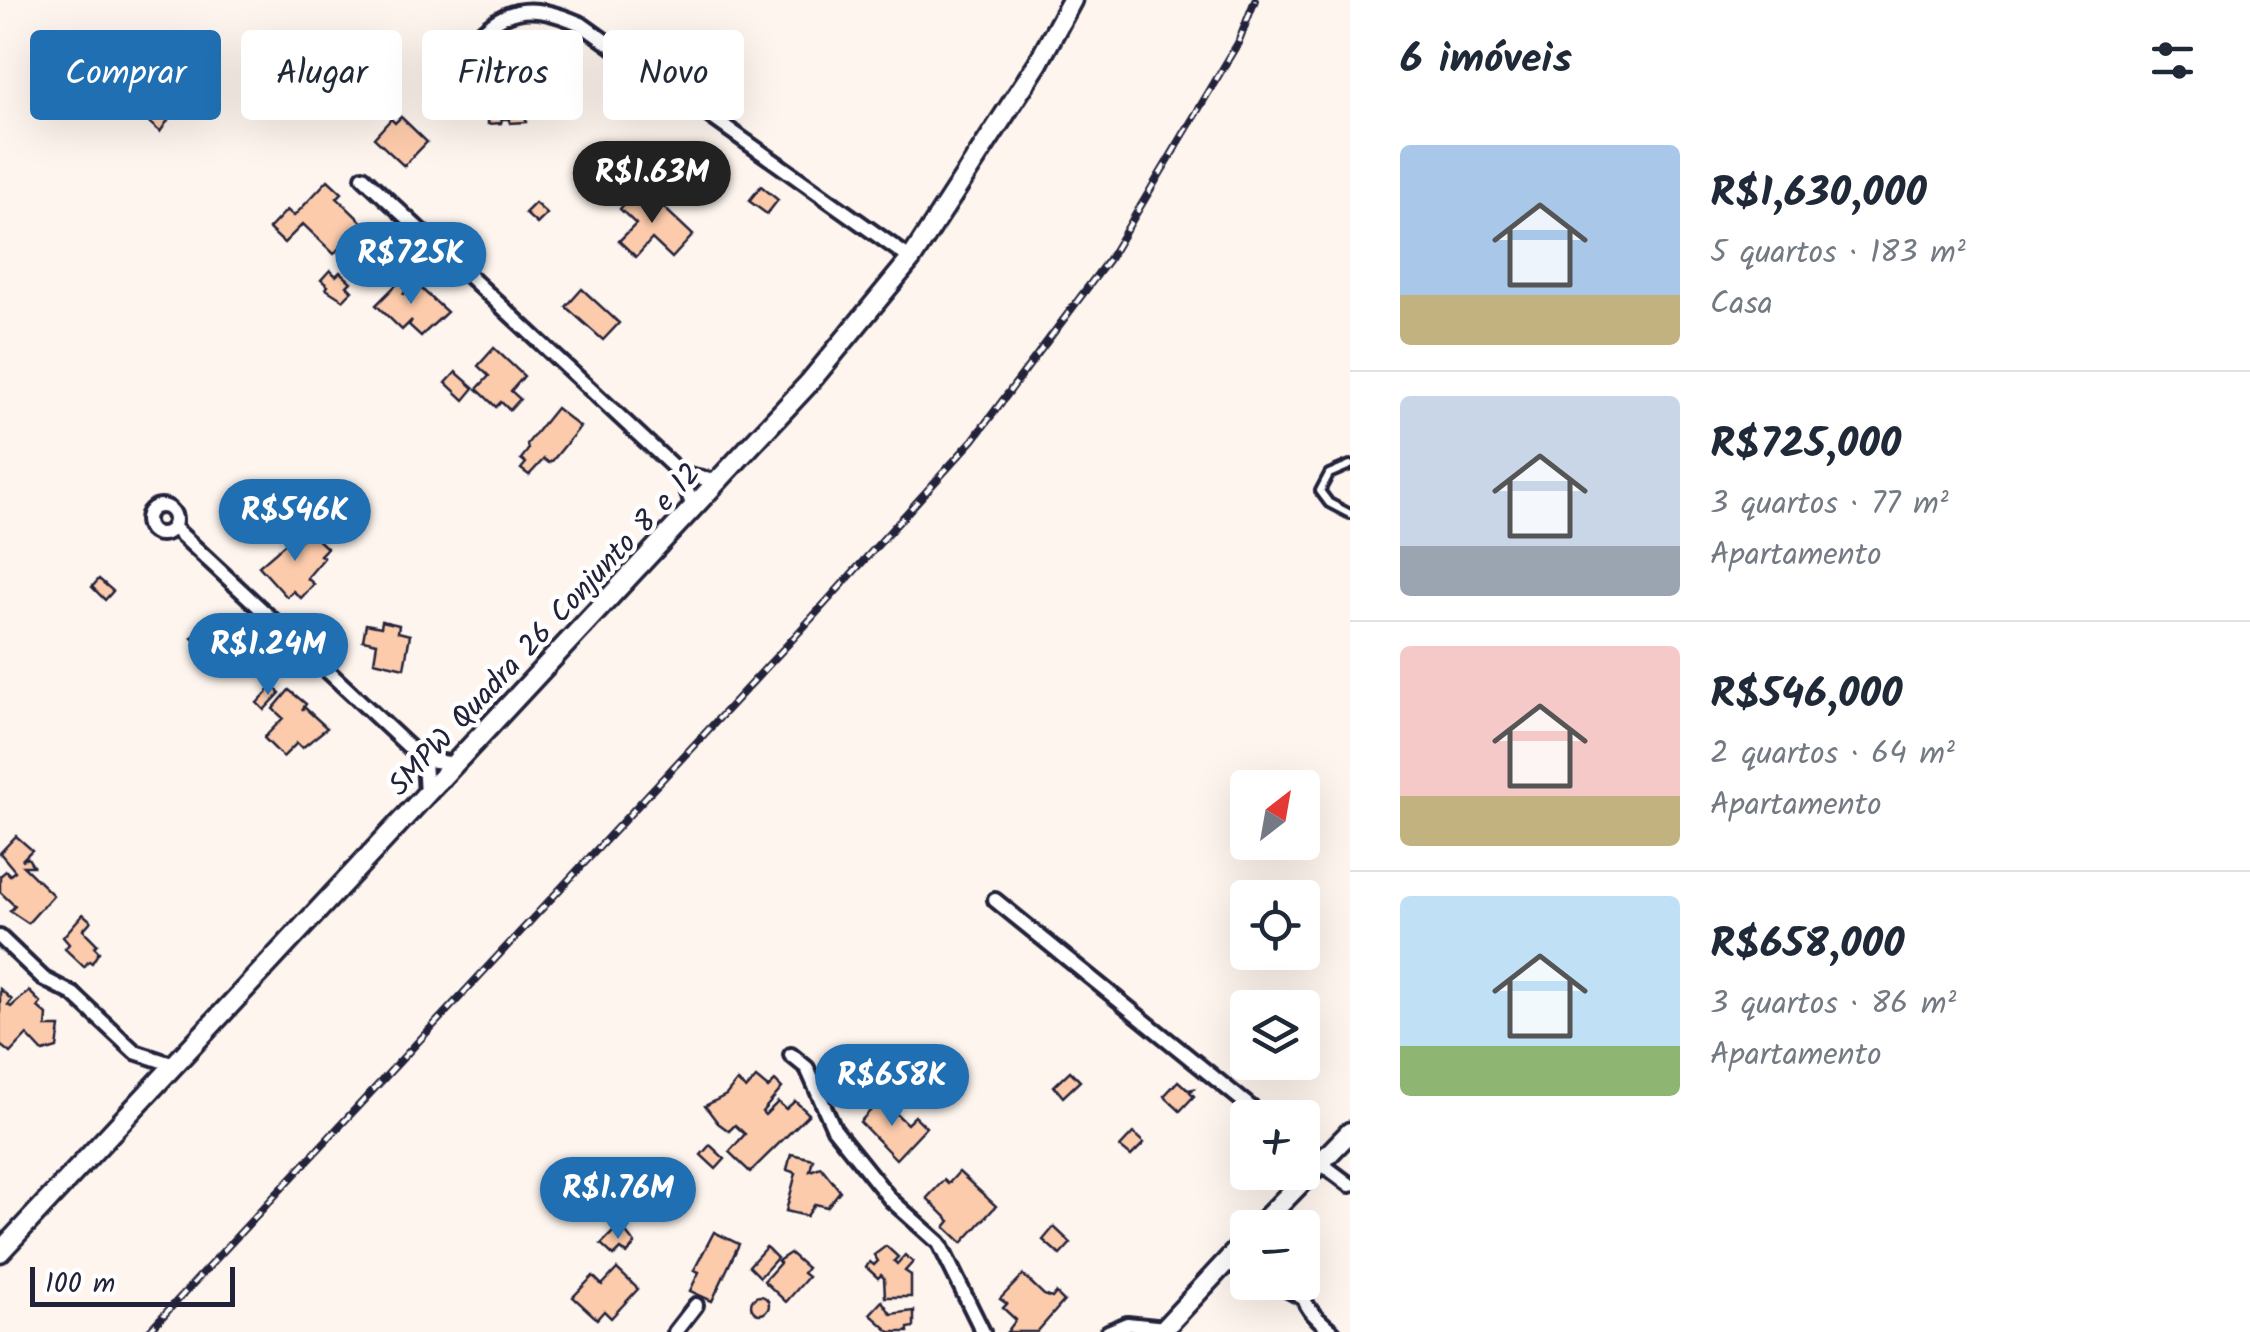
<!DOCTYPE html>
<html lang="pt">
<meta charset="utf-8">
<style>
body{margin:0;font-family:Kalam,sans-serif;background:#f2f2f3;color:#1f2937;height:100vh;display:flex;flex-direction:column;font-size:38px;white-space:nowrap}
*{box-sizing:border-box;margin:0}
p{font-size:32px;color:#747a83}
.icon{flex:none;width:55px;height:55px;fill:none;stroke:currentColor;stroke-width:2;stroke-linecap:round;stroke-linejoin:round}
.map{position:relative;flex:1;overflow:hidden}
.sheet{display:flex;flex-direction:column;background:#fff;width:900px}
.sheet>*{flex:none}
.guide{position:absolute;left:30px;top:30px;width:950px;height:90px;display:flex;gap:20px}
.needle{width:65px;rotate:31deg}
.tools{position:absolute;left:1230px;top:770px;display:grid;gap:20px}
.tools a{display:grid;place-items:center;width:90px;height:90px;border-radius:10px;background:#fff;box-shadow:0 10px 40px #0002;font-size:50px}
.scale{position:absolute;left:30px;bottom:25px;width:205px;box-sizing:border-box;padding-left:10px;border:5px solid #22223b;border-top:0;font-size:28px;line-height:35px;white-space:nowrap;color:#22223b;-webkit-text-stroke:8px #fff;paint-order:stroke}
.price{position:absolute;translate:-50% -85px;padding:0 22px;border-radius:35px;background:#1f6fb2;color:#fff;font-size:32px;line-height:65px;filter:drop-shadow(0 2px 5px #0008)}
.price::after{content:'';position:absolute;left:50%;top:60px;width:30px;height:22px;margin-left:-15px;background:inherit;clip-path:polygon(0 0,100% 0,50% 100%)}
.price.on{background:#222;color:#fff}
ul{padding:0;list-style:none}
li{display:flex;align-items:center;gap:30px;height:250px;padding:0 50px}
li+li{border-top:2px solid #e0e1e3}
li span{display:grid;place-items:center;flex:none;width:280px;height:200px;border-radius:10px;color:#555}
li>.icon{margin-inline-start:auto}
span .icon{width:120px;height:120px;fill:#fffc;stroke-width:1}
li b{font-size:42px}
h2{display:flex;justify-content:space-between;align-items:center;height:120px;padding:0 50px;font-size:42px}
.tag{padding:0 35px;border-radius:10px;background:#fff;box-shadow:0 10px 40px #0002;font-size:35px;line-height:90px}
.tag.on{background:#1f6fb2;color:#fff}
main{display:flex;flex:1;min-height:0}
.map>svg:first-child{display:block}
.building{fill:#fccbab;stroke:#22223b;stroke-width:2.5}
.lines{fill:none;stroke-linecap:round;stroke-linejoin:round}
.lane-casing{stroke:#22223b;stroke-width:14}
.street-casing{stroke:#22223b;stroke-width:20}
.secondary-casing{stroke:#22223b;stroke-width:25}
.lane{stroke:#fff;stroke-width:6}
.street{stroke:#fff;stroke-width:12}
.secondary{stroke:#fff;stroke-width:18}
.rail-casing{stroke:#22223b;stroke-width:8}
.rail{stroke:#fff;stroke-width:4;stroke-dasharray:11;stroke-linecap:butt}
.labels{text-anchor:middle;stroke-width:9;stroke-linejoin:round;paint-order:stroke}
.street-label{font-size:30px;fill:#22223b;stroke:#fff}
</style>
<main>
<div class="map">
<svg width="1350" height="1332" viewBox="0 0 1350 1332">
<rect width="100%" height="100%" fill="#fef5ee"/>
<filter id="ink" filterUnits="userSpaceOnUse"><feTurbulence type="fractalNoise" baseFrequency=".01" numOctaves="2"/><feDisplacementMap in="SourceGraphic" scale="20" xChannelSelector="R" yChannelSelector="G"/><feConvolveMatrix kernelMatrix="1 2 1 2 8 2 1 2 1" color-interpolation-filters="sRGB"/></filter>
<g filter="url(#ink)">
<!-- building -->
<g class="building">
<polygon points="494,54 495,78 513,78 513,86 525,85 525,98 534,97 534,109 526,109 526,122 510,123 510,119 502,119 501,123 488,124 488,107 463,108 462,88 471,88 470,55"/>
<polygon points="158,100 173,113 160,132 143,117"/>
<polygon points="401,117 427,142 404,166 374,138 391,119 395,123"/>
<polygon points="328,180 342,193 337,198 370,230 353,249 345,241 334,254 303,224 284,243 269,229 287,210 294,216"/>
<polygon points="641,186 693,235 672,258 652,239 636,257 619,241 636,224 620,209"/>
<polygon points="761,186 778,200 767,214 749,201"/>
<polygon points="535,203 547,214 537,224 525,213"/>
<polygon points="330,270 336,276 340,272 351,282 347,286 352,291 343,300 326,289 328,286 321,280"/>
<polygon points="405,276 411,282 403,295 415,283 447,312 421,336 409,325 412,320 402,330 376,305"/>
<polygon points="582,289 619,323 603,340 566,307"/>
<polygon points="494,348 524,376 511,391 520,399 510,410 501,402 496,407 477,389 489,376 478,366"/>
<polygon points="456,372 474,388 464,400 446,383"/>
<polygon points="556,408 580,427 553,460 549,463 544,459 529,475 521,469 526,463 521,459 528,450 527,444"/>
<polygon points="309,531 327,548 320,555 324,558 307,578 314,584 301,598 293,591 287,597 259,566 294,536 301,539"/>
<polygon points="99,579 113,591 105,600 92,587"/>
<polygon points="382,621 399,625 398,632 410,635 404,668 374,661 377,643 363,640 366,624 381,627"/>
<polygon points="203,626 223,644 212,656 192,638"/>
<polygon points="273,686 280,693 264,710 257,703"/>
<polygon points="289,690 306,704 302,710 304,707 327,728 302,748 297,743 283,757 264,738 283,718 273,709"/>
<polygon points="16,836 32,850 22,860 28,858 33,866 23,866 53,895 28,923 10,911 15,906 0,892 0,876 6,871 10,875 15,871 0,853"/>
<polygon points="83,914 91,921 83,930 97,944 94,947 99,952 92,963 89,961 84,967 65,949 69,944 63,937"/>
<polygon points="0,989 12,1000 8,1005 11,1007 29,991 41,1003 38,1007 47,1015 46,1027 60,1027 57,1048 43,1052 27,1035 10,1053 0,1045"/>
<polygon points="861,1051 875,1064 879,1059 891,1071 880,1082 876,1078 869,1085 847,1066"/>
<polygon points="1070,1071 1080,1081 1063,1097 1054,1086"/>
<polygon points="756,1078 768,1088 775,1081 782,1088 762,1112 765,1115 778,1102 786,1109 795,1101 809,1114 750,1172 729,1152 745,1134 735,1125 729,1131 718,1123 705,1106 726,1095 737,1081 746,1089"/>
<polygon points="1178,1081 1188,1090 1193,1089 1190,1092 1194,1096 1180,1111 1164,1096"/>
<polygon points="881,1099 907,1124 915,1116 926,1127 896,1159 860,1122"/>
<polygon points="1133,1133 1144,1143 1131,1156 1120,1147"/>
<polygon points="710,1145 725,1159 716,1169 701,1155"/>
<polygon points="791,1154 813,1159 810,1171 821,1167 840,1191 827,1207 815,1204 807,1216 786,1211 796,1173 787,1170"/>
<polygon points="959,1172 996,1206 962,1243 945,1227 950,1221 927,1198 944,1180 948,1184"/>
<polygon points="620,1225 635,1244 627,1254 621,1249 614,1256 601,1244"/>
<polygon points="1054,1227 1071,1243 1060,1255 1043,1240"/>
<polygon points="714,1232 739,1244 712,1301 690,1291 699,1272 694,1270"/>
<polygon points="886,1246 898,1257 894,1261 897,1264 905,1255 913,1262 905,1271 911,1275 911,1297 885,1297 884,1278 881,1275 878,1278 866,1267 870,1262 874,1265 878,1261 874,1255"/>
<polygon points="766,1247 777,1258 760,1277 749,1266"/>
<polygon points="790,1253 807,1268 803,1273 808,1277 786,1302 764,1281 780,1263 778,1261"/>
<polygon points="617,1269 638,1289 611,1318 604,1311 597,1319 573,1297 593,1276 602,1285"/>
<polygon points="1023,1275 1044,1295 1052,1298 1056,1293 1064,1301 1037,1332 1007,1332 1016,1320 1003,1308 1007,1304 1000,1299"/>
<circle cx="760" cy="1305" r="9"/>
<polygon points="882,1301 891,1314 914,1311 914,1327 908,1328 908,1332 890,1332 870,1314"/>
</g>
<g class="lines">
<!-- lane casing -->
<g class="lane-casing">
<polyline id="lane" points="1350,465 1329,474 1320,491 1329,503 1350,514"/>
</g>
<!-- street casing -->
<g class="street-casing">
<g id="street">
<path d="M 464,50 C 504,6 527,1 581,24 L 911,259"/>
<polyline points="363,177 680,473 694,509"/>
<polyline points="680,473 719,482"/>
<circle cx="161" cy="520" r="14"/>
<polyline points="173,527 422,759 455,764"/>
<polyline points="424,760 426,795"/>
<polyline points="995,900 1264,1118"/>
<polyline points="0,937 44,979 73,994 135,1052 174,1065"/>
<polyline points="791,1055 807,1068 834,1129 891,1200 939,1243 983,1332"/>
<polyline points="1302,1149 1350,1185"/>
<polyline points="1223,1263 1248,1270"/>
<polyline points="1273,1282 1301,1297"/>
<path d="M 1301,1282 C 1301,1306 1316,1318 1333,1332"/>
<polyline points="675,1332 696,1305"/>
<polyline points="1108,1332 1127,1324 1165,1328"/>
</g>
</g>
<!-- secondary casing -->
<g class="secondary-casing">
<g id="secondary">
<polyline points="1257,1228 1350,1132"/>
<polyline points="0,1252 809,383 911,259 1038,63 1072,0"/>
<polyline points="1161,1332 1248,1238"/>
</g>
</g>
<!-- lane -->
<use href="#lane" class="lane"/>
<!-- street -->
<use href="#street" class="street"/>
<!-- secondary -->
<use href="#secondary" class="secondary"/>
<!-- rail casing -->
<g class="rail-casing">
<polyline id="rail" points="148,1332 789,643 973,440 1109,259 1238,43 1255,0"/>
</g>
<!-- rail -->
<use href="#rail" class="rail"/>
</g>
</g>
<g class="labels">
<!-- street labels -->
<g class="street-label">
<text transform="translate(544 629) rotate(-47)" y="10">SMPW Quadra 26 Conjunto 8 e 12</text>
</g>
</g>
</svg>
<div class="tools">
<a><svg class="needle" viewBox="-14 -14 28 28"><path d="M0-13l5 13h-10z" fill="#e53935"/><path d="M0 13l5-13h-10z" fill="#747a83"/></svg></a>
<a><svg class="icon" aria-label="locate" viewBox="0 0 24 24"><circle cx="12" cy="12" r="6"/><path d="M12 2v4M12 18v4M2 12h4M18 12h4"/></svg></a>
<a><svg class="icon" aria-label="layers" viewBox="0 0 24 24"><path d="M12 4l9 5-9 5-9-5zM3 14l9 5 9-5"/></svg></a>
<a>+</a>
<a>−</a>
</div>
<div class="scale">100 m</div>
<b class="price on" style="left:652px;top:226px">R$1.63M</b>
<b class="price" style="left:411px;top:307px">R$725K</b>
<b class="price" style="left:295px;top:564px">R$546K</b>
<b class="price" style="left:268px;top:698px">R$1.24M</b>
<b class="price" style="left:892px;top:1129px">R$658K</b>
<b class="price" style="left:618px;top:1242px">R$1.76M</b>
<div class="guide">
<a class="tag on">Comprar</a>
<a class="tag">Alugar</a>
<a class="tag">Filtros</a>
<a class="tag">Novo</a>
</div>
</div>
<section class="sheet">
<h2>6 imóveis<svg class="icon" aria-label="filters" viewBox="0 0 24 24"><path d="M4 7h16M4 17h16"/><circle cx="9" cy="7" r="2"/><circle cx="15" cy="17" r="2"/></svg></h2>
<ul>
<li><span style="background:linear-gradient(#a9c7e8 75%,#c2b280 0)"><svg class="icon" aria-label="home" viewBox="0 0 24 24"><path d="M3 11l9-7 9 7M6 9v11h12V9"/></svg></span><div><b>R$1,630,000</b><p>5 quartos · 183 m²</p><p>Casa</p></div></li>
<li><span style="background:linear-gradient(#c9d6e8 75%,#9aa5b1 0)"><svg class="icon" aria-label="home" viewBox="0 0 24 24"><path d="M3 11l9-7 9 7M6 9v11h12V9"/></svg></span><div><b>R$725,000</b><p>3 quartos · 77 m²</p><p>Apartamento</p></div></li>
<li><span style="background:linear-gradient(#f6c9c9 75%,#c2b280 0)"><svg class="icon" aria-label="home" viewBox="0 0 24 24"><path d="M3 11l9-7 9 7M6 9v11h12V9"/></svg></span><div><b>R$546,000</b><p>2 quartos · 64 m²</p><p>Apartamento</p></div></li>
<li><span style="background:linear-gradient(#bfe0f5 75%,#8fb573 0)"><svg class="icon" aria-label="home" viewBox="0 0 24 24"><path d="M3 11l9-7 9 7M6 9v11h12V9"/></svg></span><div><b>R$658,000</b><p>3 quartos · 86 m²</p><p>Apartamento</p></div></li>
</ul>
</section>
</main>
